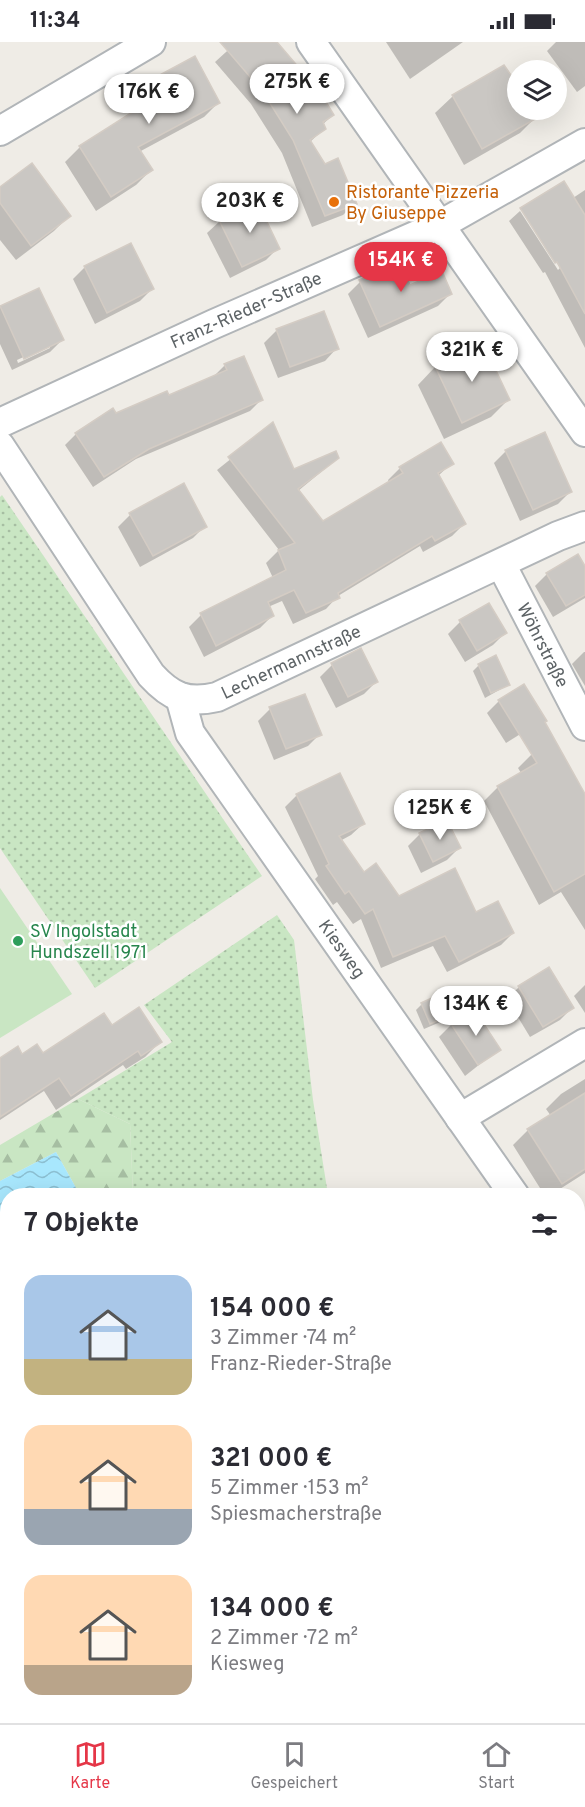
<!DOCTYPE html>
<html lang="de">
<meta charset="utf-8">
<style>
body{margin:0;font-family:Overpass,sans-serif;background:#f7f7f7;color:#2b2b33;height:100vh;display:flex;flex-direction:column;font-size:22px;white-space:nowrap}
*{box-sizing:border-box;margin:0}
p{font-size:20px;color:#7c7c81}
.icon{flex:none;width:33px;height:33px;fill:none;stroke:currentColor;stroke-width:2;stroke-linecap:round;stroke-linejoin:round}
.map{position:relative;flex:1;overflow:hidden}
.sheet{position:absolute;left:0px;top:1146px;width:585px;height:536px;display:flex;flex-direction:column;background:#fff;border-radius:24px 24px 0 0;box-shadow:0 6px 24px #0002}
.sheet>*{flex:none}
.fabs{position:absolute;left:507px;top:18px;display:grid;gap:12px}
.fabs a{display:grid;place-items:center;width:60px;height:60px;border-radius:50%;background:#fff;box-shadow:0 6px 24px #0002;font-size:30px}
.price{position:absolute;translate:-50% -51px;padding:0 14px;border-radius:21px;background:#fff;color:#222;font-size:20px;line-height:39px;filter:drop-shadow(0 2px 3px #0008)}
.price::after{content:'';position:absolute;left:50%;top:36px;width:18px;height:14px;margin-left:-9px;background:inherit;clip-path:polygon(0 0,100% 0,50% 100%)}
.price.active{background:#e53647;color:#fff}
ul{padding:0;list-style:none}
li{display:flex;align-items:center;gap:18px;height:150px;padding:0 24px}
li span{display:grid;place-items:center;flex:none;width:168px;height:120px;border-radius:18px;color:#555}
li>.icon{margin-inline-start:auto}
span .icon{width:72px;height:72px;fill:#fffc;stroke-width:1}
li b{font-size:26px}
h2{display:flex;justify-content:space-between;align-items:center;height:72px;padding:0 24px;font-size:26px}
.status{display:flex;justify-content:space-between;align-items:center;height:42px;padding:0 30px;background:#fff;direction:ltr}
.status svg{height:16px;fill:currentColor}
.tab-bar{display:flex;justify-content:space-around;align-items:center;height:84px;border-top:2px solid #e1e1e2;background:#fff;font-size:16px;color:#7c7c81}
.tab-bar a{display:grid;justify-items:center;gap:3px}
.tab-bar .active{color:#e53647}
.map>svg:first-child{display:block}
.grass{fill:url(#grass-dots)}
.forest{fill:url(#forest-firs)}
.pitch{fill:#c9e6c3}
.water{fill:url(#water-waves)}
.shadow{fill:#0003;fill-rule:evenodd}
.building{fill:#cac7c3;stroke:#d4ccc4;stroke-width:1.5}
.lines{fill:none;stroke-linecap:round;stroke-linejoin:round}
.minor-casing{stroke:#b1b5b8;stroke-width:32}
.minor{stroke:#fff;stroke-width:28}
.food-dot{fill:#e8710a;stroke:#fff;stroke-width:2}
.leisure-dot{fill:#2e9e5b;stroke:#fff;stroke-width:2}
.labels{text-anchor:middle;stroke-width:5;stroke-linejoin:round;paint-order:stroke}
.food-label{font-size:18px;fill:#c56008;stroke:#fff;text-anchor:start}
.street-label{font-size:18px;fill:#5d6366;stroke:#fff}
.leisure-label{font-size:18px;fill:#27864d;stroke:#fff;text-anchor:start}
</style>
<div class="status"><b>11:34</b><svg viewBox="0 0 49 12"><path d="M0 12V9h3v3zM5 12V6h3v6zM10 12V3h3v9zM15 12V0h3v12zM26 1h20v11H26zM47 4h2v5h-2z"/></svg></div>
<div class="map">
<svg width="585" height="1681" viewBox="0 0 585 1681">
<defs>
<pattern id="grass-dots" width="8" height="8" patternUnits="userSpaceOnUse" patternTransform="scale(1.5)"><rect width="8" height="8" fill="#c9e6c3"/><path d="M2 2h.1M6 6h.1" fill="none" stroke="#a6bea2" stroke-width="1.8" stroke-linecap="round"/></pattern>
<pattern id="forest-firs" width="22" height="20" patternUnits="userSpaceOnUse" patternTransform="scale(1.5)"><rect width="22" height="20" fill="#c9e6c3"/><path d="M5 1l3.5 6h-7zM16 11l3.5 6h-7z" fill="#a6bea2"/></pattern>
<pattern id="water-waves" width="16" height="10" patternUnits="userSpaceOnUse" patternTransform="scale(1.5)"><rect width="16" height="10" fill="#a8e7fd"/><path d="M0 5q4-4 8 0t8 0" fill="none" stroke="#8cbfd1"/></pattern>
</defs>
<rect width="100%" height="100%" fill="#efece6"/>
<!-- grass -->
<g class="grass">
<polygon points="2,453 262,834 95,946 0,806 0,455"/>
<polygon points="277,873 294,898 313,1058 328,1153 133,1153 130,1082 78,1057 172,1000 144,963"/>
</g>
<!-- forest -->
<g class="forest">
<polygon points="78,1057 130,1082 133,1153 80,1153 56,1110 0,1139 0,1103"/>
<polygon points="0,1190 7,1193 7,1283 0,1273"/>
</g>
<!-- pitch -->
<g class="pitch">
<polygon points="0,846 72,952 0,996"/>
<polygon points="0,1273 8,1283 8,1538 0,1543"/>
</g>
<!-- water -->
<polygon class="water" points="56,1110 80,1153 8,1154 7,1193 0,1190 0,1139"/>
<!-- shadow -->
<g class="shadow">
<polygon points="237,0 275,0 333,73 322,83 324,87 310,100 325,124 355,161 343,173 312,185 282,111 251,62 215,20"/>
<polygon points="386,0 463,0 410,37"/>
<polygon points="556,0 585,0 585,44 577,50 547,9"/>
<polygon points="142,44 218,61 204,75 139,110 151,128 136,143 96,169 65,120 79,106 134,71 127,59"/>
<polygon points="453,54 518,68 532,68 537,74 520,91 464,123 435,71"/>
<polygon points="563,141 573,156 585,148 585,306 545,230 543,231 509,179 520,169 558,228 560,226 523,168 520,168"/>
<polygon points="0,147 69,174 54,189 16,218 0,198"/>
<polygon points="257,161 278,206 266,218 230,236 207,191 220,179"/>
<polygon points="85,225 152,247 140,259 95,282 73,237"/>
<polygon points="360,240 450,252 438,264 368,296 348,252"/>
<path d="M 38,248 L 62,298 L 50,310 L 12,328 L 0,302 L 0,266 ZM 50,303 L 50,306 L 18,321 L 17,318 Z"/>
<polygon points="323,271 337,306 325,319 278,336 264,301 276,289"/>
<polygon points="482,303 508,358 491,375 444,397 418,343 435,325"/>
<polygon points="225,323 262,357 250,369 136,417 93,445 65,403 76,392 115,373 169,355 214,334"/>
<polygon points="273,383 293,429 338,416 298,449 323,481 389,441 388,438 400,426 452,421 438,434 464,482 452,494 423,510 420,504 338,554 326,567 293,582 282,559 268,565 272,574 260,586 204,615 189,585 201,573 273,536 266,521 279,508 217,428"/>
<polygon points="506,409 570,450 558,462 520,479 494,421"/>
<polygon points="130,473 205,484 193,496 140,525 118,485"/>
<polygon points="585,527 585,556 553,575 535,544 547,532"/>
<polygon points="488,563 505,591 493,603 465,620 448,592 460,580"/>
<polygon points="360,608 376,640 364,652 336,666 320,635 332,623"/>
<polygon points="584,610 585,610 585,644 572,622"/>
<polygon points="479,623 508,643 485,656 473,629"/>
<polygon points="499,659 530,686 506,701 487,671"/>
<polygon points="270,667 320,692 308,704 274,718 258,679"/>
<polygon points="532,712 585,755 585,888 561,850 539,863 484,759 498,745 521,731 518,726"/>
<polygon points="297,753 363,782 351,793 340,799 364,832 399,855 475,872 513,891 501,903 447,930 433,904 381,926 361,877 353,882 337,860 333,863 315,837 318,834 285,765"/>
<polygon points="420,792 459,806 447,818 421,831 408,804"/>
<polygon points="585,943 585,971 574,954"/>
<polygon points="519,945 572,966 560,978 530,995 507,957"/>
<polygon points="422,962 451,972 445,978 424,987 416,968"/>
<polygon points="473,969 499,1007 465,1034 439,995 451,983"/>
<polygon points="112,985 160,1000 145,1015 126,1027 123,1023 56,1068 44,1049 0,1078 0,1018 42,1013"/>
<polygon points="585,1037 585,1131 549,1154 545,1154 513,1103 528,1088 551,1074 546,1067 561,1052"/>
<polygon points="585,1429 585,1472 578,1460 578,1436"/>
</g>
<!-- building -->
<g class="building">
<polygon points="220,0 277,0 306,34 309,32 334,73 323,80 326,87 310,98 325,122 338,116 357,162 325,174 293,98 263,50"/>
<polygon points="195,14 220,61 138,105 153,128 111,155 79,104 150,59 141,43"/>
<polygon points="504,23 518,43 518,68 551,68 482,107 452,53"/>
<polygon points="32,121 71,174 31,204 0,161 0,145"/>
<polygon points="564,139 585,173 585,272 557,220 555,221 520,166"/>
<polygon points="257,159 280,207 242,225 219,178"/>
<polygon points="131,201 154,247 107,271 84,224"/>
<polygon points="400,221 410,243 442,229 452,252 380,285 359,238"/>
<polygon points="39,246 64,298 24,317 0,264"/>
<polygon points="324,269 339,307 290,325 276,287"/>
<polygon points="483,301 510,358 462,381 435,324"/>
<polygon points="244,314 263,358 149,407 104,435 75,391 113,366 116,371 167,349 169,353 227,328 224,322"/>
<polygon points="273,380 294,427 336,409 339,416 298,447 323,479 403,431 399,425 441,400 454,422 438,431 466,482 435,499 432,494 338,551 340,556 306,571 294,548 268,560 274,574 216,604 200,571 286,528 278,508 295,501 228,415"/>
<polygon points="545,390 572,450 533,468 505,408"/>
<polygon points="184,441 207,485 153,514 129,471"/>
<polygon points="578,512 585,524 585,553 566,564 546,531"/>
<polygon points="489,561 507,591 477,609 459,578"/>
<polygon points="361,606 378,640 348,655 331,621"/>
<polygon points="496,613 510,643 491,651 478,622"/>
<polygon points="524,642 547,679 545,680 585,752 585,832 554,850 497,744 537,721 498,658"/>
<polygon points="305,652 322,693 286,707 269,665"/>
<polygon points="340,731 365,782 339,794 364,830 376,821 399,854 455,826 476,870 498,859 514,891 459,920 445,894 393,915 373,867 365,872 349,849 345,852 326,824 329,822 296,752"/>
<polygon points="447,778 461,806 433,820 419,791"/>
<polygon points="549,925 574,966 543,985 518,944"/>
<polygon points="443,951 453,972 430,982 421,961"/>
<polygon points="139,965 162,1000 141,1014 138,1009 71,1054 59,1036 0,1075 0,1016 18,1004 22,1012 37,1002 43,1011 104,971 112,983"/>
<polygon points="474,967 501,1008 478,1023 451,982"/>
<polygon points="585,1051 585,1127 562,1142 527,1087"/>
</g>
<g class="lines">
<!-- minor casing -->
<g class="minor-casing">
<g id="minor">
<polyline points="311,0 585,390"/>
<polyline points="0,89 151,0"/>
<polyline points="0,381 214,282 440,183 585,101"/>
<path d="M 0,404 L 151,633 C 171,655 187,662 217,655 L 558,494 L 585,484"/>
<polyline points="501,522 585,684"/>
<polyline points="180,655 190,691 515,1154"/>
<polyline points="460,1076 585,1001"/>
<polyline points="578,1243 585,1253"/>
</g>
</g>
<!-- minor -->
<use href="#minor" class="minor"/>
</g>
<!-- markers -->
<circle class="food-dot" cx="334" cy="160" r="6"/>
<circle class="leisure-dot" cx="18" cy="899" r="6"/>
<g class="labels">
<!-- food labels -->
<g class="food-label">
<text x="346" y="156">Ristorante Pizzeria<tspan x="346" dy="21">By Giuseppe</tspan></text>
</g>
<!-- street labels -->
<g class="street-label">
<text transform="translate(246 268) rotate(-24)" y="6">Franz-Rieder-Straße</text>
<text transform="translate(543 603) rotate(63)" y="6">Wöhrstraße</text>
<text transform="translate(291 620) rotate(-25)" y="6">Lechermannstraße</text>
<text transform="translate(342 907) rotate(55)" y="6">Kiesweg</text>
</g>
<!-- leisure labels -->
<g class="leisure-label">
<text x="30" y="895">SV Ingolstadt<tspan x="30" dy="21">Hundszell 1971</tspan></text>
</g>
</g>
</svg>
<div class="fabs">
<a><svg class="icon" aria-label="layers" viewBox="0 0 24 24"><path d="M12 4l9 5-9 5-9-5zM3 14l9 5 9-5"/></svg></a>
</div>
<b class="price" style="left:297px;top:73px">275K €</b>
<b class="price" style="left:149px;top:83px">176K €</b>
<b class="price" style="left:250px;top:192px">203K €</b>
<b class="price active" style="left:401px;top:251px">154K €</b>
<b class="price" style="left:472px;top:341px">321K €</b>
<b class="price" style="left:440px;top:799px">125K €</b>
<b class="price" style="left:476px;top:995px">134K €</b>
<section class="sheet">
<h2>7 Objekte<svg class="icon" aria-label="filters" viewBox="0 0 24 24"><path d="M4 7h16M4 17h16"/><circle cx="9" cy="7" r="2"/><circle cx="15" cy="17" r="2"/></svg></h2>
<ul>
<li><span style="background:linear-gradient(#a9c7e8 70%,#c2b280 0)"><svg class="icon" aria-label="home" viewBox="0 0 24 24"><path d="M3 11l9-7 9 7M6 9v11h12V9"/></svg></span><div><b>154 000 €</b><p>3 Zimmer · 74 m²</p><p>Franz-Rieder-Straße</p></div></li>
<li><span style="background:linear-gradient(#ffd9b3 70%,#9aa5b1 0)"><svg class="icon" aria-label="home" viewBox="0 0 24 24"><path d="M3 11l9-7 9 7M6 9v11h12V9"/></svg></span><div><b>321 000 €</b><p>5 Zimmer · 153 m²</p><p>Spiesmacherstraße</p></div></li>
<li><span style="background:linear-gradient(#ffd9b3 75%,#b9a48a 0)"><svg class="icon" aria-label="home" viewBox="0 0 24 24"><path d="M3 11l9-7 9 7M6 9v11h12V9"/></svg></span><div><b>134 000 €</b><p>2 Zimmer · 72 m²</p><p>Kiesweg</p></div></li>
</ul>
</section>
</div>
<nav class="tab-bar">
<a class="active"><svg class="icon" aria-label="map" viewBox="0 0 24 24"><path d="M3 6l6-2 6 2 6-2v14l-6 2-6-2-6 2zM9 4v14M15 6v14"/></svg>Karte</a>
<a><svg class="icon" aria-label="saved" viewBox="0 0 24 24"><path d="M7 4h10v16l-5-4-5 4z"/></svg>Gespeichert</a>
<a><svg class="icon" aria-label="home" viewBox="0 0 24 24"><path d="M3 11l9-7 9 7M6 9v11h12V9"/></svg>Start</a>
</nav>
